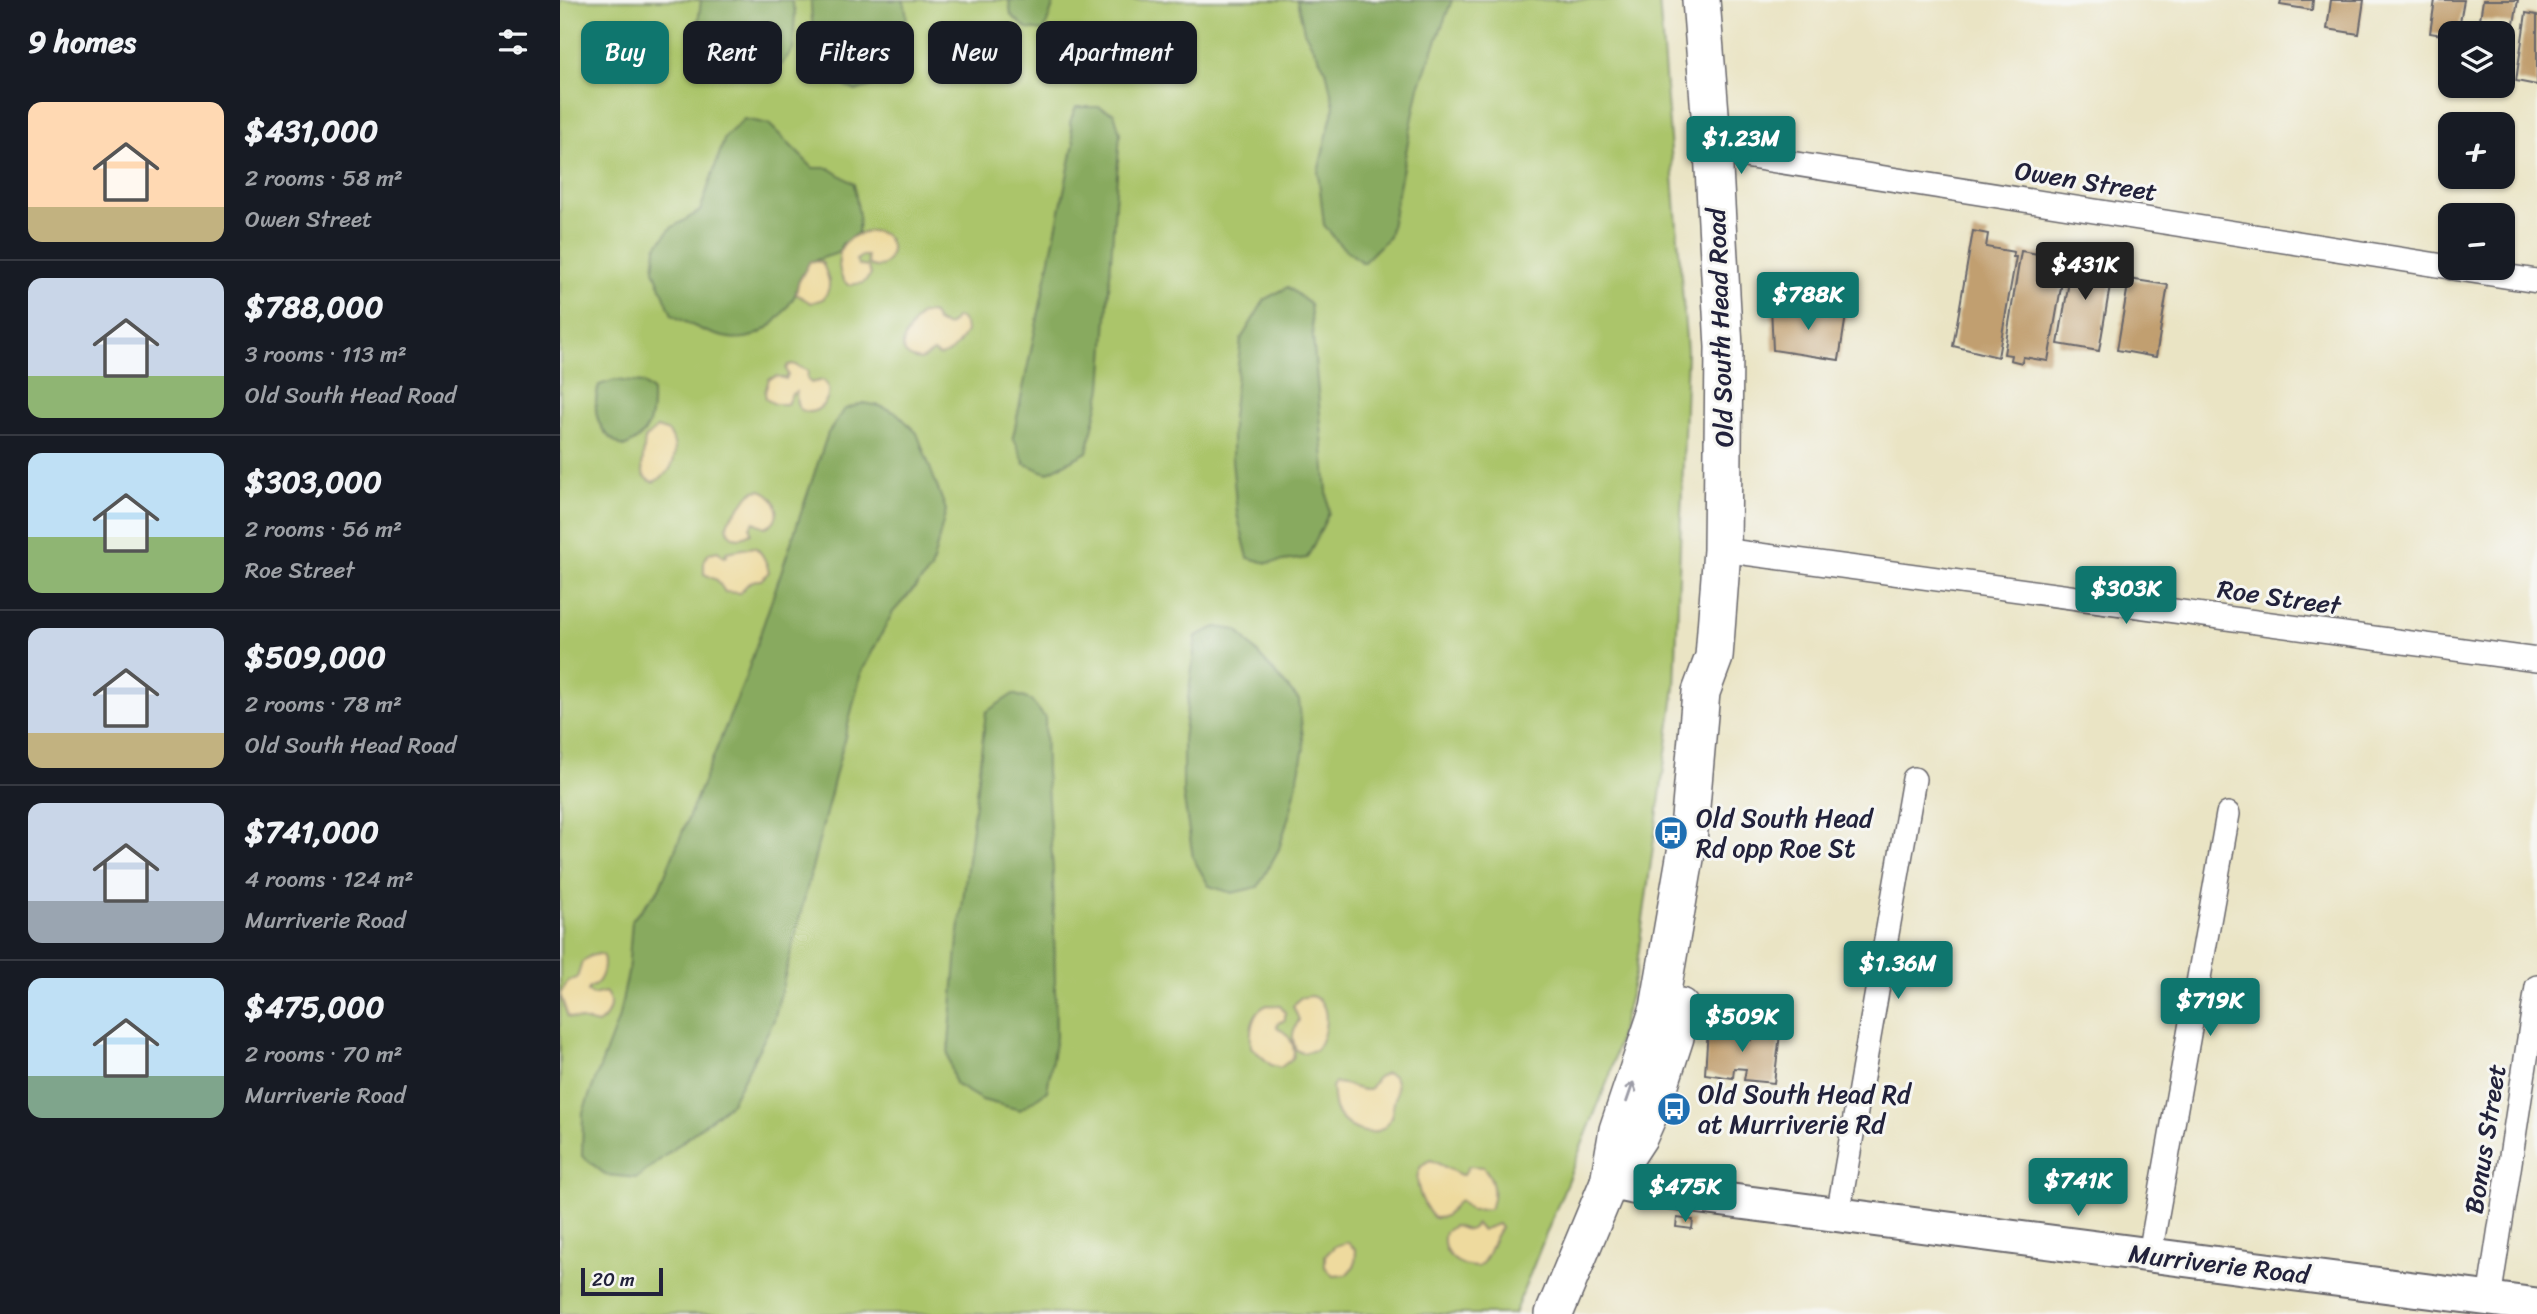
<!DOCTYPE html>
<meta charset="utf-8">
<style>
body{margin:0;font-family:Sriracha,sans-serif;background:#20242c;color:#f1f3f6;height:100vh;display:flex;flex-direction:column;font-size:26px;white-space:nowrap}
*{box-sizing:border-box;margin:0}
p{font-size:23px;color:#9ea1a6}
.icon{flex:none;width:38px;height:38px;fill:none;stroke:currentColor;stroke-width:2;stroke-linecap:round;stroke-linejoin:round}
.map{position:relative;flex:1;overflow:hidden}
.side{display:flex;flex-direction:column;background:#171b24;width:560px}
.side>*{flex:none}
.guide{position:absolute;left:21px;top:21px;width:665px;height:63px;display:flex;gap:14px}
.tools{position:absolute;left:1878px;top:21px;display:grid;gap:14px}
.tools a{display:grid;place-items:center;width:77px;height:77px;border-radius:14px;background:#171b24;box-shadow:0 2px 5px #0004;font-size:35px}
.scale{position:absolute;left:21px;bottom:18px;width:82px;box-sizing:border-box;padding-left:7px;border:4px solid #22223b;border-top:0;font-size:19px;line-height:24px;white-space:nowrap;color:#22223b;-webkit-text-stroke:5px #f6f6f2;paint-order:stroke}
.price{position:absolute;translate:-50% -60px;padding:0 16px;border-radius:7px;background:#0f766e;color:#fff;font-size:23px;line-height:46px;filter:drop-shadow(0 2px 4px #0008)}
.price::after{content:'';position:absolute;left:50%;top:42px;width:21px;height:16px;margin-left:-10px;background:inherit;clip-path:polygon(0 0,100% 0,50% 100%)}
.price.current{background:#222;color:#fff}
ul{padding:0;list-style:none}
li{display:flex;align-items:center;gap:21px;height:175px;padding:0 28px}
li+li{border-top:2px solid #363941}
li span{display:grid;place-items:center;flex:none;width:196px;height:140px;border-radius:14px;color:#555}
li>.icon{margin-inline-start:auto}
span .icon{width:84px;height:84px;fill:#fffc;stroke-width:1}
li b{font-size:30px}
h2{display:flex;justify-content:space-between;align-items:center;height:84px;padding:0 28px;font-size:30px}
.pill{padding:0 24px;border-radius:14px;background:#171b24;box-shadow:0 2px 5px #0004;font-size:24px;line-height:63px}
.pill.current{background:#0f766e;color:#fff}
main{display:flex;flex:1;min-height:0}
.map>svg:first-child{display:block}
.green{fill:#abc56b;stroke:#667453;stroke-width:2}
.forest{fill:#88aa5f;stroke:#55664d;stroke-width:2}
.sand{fill:#eeda9e;stroke:#887e6c;stroke-width:2}
.building{fill:#c19f70}
.lines{fill:none;stroke-linecap:round;stroke-linejoin:round}
.street-casing{stroke:#68666b;stroke-width:26}
.secondary-casing{stroke:#68666b;stroke-width:37}
.primary-casing{stroke:#68666b;stroke-width:40}
.street{stroke:#fff;stroke-width:23}
.secondary{stroke:#fff;stroke-width:33}
.primary{stroke:#fff;stroke-width:37}
.oneway{stroke:#9c9ca7}
.labels{text-anchor:middle;stroke-width:6;stroke-linejoin:round;paint-order:stroke}
.street-label{font-size:26px;fill:#22223b;stroke:#f6f6f2}
.poi-label{font-size:26px;fill:#22223b;stroke:#f6f6f2;text-anchor:start}
</style>
<main>
<section class="side">
<h2>9 homes<svg class="icon" aria-label="filters" viewBox="0 0 24 24"><path d="M4 7h16M4 17h16"/><circle cx="9" cy="7" r="2"/><circle cx="15" cy="17" r="2"/></svg></h2>
<ul>
<li><span style="background:linear-gradient(#ffd9b3 75%,#c2b280 0)"><svg class="icon" aria-label="home" viewBox="0 0 24 24"><path d="M3 11l9-7 9 7M6 9v11h12V9"/></svg></span><div><b>$431,000</b><p>2 rooms · 58 m²</p><p>Owen Street</p></div></li>
<li><span style="background:linear-gradient(#c9d6e8 70%,#8fb573 0)"><svg class="icon" aria-label="home" viewBox="0 0 24 24"><path d="M3 11l9-7 9 7M6 9v11h12V9"/></svg></span><div><b>$788,000</b><p>3 rooms · 113 m²</p><p>Old South Head Road</p></div></li>
<li><span style="background:linear-gradient(#bfe0f5 60%,#8fb573 0)"><svg class="icon" aria-label="home" viewBox="0 0 24 24"><path d="M3 11l9-7 9 7M6 9v11h12V9"/></svg></span><div><b>$303,000</b><p>2 rooms · 56 m²</p><p>Roe Street</p></div></li>
<li><span style="background:linear-gradient(#c9d6e8 75%,#c2b280 0)"><svg class="icon" aria-label="home" viewBox="0 0 24 24"><path d="M3 11l9-7 9 7M6 9v11h12V9"/></svg></span><div><b>$509,000</b><p>2 rooms · 78 m²</p><p>Old South Head Road</p></div></li>
<li><span style="background:linear-gradient(#c9d6e8 70%,#9aa5b1 0)"><svg class="icon" aria-label="home" viewBox="0 0 24 24"><path d="M3 11l9-7 9 7M6 9v11h12V9"/></svg></span><div><b>$741,000</b><p>4 rooms · 124 m²</p><p>Murriverie Road</p></div></li>
<li><span style="background:linear-gradient(#bfe0f5 70%,#7fa58c 0)"><svg class="icon" aria-label="home" viewBox="0 0 24 24"><path d="M3 11l9-7 9 7M6 9v11h12V9"/></svg></span><div><b>$475,000</b><p>2 rooms · 70 m²</p><p>Murriverie Road</p></div></li>
</ul>
</section>
<div class="map">
<svg width="1977" height="1314" viewBox="0 0 1977 1314">
<rect width="100%" height="100%" fill="#f6f6f2"/>
<filter id="ink" filterUnits="userSpaceOnUse"><feTurbulence type="fractalNoise" baseFrequency=".0143" numOctaves="2"/><feDisplacementMap in="SourceGraphic" scale="14" xChannelSelector="R" yChannelSelector="G"/><feConvolveMatrix kernelMatrix="1 2 1 2 8 2 1 2 1" color-interpolation-filters="sRGB"/></filter>
<filter id="wash" filterUnits="userSpaceOnUse"><feTurbulence type="fractalNoise" baseFrequency=".00686" numOctaves="4" result="noise"/><feDisplacementMap in="SourceGraphic" scale="28" xChannelSelector="R" yChannelSelector="G"/><feGaussianBlur stdDeviation="1.57" result="paint"/><feColorMatrix in="noise" values="0 0 0 0 0 0 0 0 0 0 0 0 0 0 0 0 0 1.4 0 .05"/><feComposite in="paint" operator="in"/></filter>
<g filter="url(#wash)">
<rect width="100%" height="100%" fill="#eae4c4"/>
<!-- green -->
<polygon class="green" points="0,0 1099,0 1127,351 1115,687 1076,971 1050,1075 954,1314 0,1314"/>
<!-- forest -->
<g class="forest">
<polygon points="141,0 231,0 235,12 233,49 221,65 151,75 134,53"/>
<path d="M 251,0 L 343,0 C 353,23 339,64 321,81 C 315,86 303,88 296,91 C 283,85 268,79 261,65 C 254,54 251,14 251,0 Z"/>
<polygon points="449,0 495,0 484,31 467,29 451,15"/>
<polygon points="737,0 892,0 859,87 829,237 803,263 781,246 764,225 758,172 774,106 766,70 744,31"/>
<polygon points="516,107 539,107 554,113 560,133 542,388 527,452 487,473 465,464 453,437 514,143 510,122"/>
<path d="M 184,119 L 209,124 L 253,168 L 269,168 L 294,184 L 299,216 L 298,233 L 282,244 L 278,253 L 250,262 C 247,268 242,274 239,281 C 237,286 237,292 234,297 C 198,356 164,343 112,315 L 94,270 L 96,247 L 111,228 L 140,211 L 165,137 Z"/>
<polygon points="728,287 750,304 769,513 747,558 707,563 688,558 677,514 672,459 672,417 681,339 705,299"/>
<path d="M 55,380 L 83,383 L 92,391 C 93,418 91,435 64,447 C 38,434 31,412 39,385 Z"/>
<polygon points="304,403 320,406 337,413 357,433 386,510 371,570 333,612 301,673 214,1020 171,1103 77,1178 46,1175 22,1156 23,1112 58,1020 68,973 72,920 99,889 184,682 268,433 285,409"/>
<polygon points="656,627 677,630 739,700 744,748 732,806 719,849 698,887 672,893 649,886 633,858 623,793 623,739 636,636"/>
<polygon points="453,694 471,700 485,718 486,772 493,871 496,1037 487,1091 460,1110 422,1100 395,1084 388,1055 397,949 426,712"/>
</g>
<!-- sand -->
<g class="sand">
<path d="M 311,231 C 346,233 329,279 308,264 L 307,256 L 302,256 L 296,260 L 299,265 L 308,267 L 311,275 L 303,283 L 288,285 C 281,279 280,274 279,264 C 277,242 291,235 311,231 Z"/>
<path d="M 250,261 L 262,262 C 268,276 274,286 263,299 L 251,303 L 236,294 L 238,283 Z"/>
<path d="M 368,313 L 373,314 L 377,322 L 386,326 L 390,325 L 395,318 L 400,318 L 405,324 L 406,332 C 400,342 392,355 379,356 L 374,352 L 361,360 C 328,355 348,329 361,314 Z"/>
<path d="M 233,364 L 248,371 L 247,379 L 251,383 L 263,380 C 279,394 256,421 240,409 C 235,405 237,397 236,392 L 232,394 L 227,404 L 215,404 L 206,399 L 205,392 L 209,379 L 217,376 L 226,379 L 228,375 L 226,369 L 228,365 Z"/>
<path d="M 97,428 L 109,432 C 121,451 114,475 92,482 L 84,476 L 82,467 L 85,439 Z"/>
<path d="M 200,490 C 217,494 226,520 205,527 L 194,522 L 190,527 L 191,533 L 180,538 L 173,537 C 161,525 170,518 179,508 C 187,500 187,491 200,490 Z"/>
<path d="M 194,547 C 202,551 207,563 209,572 L 201,580 C 190,579 187,585 180,593 L 165,592 L 157,580 L 144,574 L 144,561 L 149,553 L 158,551 L 164,557 L 167,556 L 166,552 Z"/>
<path d="M 39,954 L 43,955 C 46,968 42,984 29,988 L 28,992 L 33,995 L 45,992 C 55,1002 49,1017 38,1024 L 8,1017 L 0,994 L 8,981 L 17,978 L 22,962 L 30,956 Z"/>
<path d="M 751,996 C 773,1002 767,1036 756,1050 L 742,1053 L 736,1050 C 731,1037 732,1032 739,1020 L 733,1006 L 740,998 Z"/>
<path d="M 707,1005 L 720,1006 L 725,1012 L 725,1020 L 718,1023 L 717,1027 C 727,1033 737,1044 733,1058 L 720,1068 L 711,1065 L 691,1047 C 690,1031 691,1012 707,1005 Z"/>
<path d="M 826,1073 L 834,1076 C 838,1085 837,1094 834,1102 C 832,1110 833,1116 828,1123 C 814,1143 783,1128 775,1109 C 773,1102 773,1093 772,1087 L 775,1083 C 789,1083 796,1091 809,1090 L 818,1077 Z"/>
<path d="M 871,1160 L 901,1175 L 904,1175 L 909,1166 L 923,1167 C 934,1178 936,1194 930,1209 L 910,1210 L 900,1200 C 890,1207 891,1219 874,1218 C 861,1205 846,1168 871,1160 Z"/>
<path d="M 916,1224 L 921,1230 L 938,1224 L 941,1228 C 930,1241 931,1257 918,1267 C 898,1267 879,1254 885,1232 L 893,1226 C 902,1226 908,1236 916,1224 Z"/>
<polygon points="787,1242 796,1250 795,1265 786,1275 773,1276 765,1267 765,1256 775,1246"/>
</g>
<g id="blocks">
<!-- building -->
<g class="building">
<polygon points="1721,0 1753,0 1752,10 1720,5"/>
<polygon points="1771,0 1804,0 1799,34 1767,29"/>
<polygon points="1875,0 1904,0 1898,33 1889,32 1888,36 1870,33"/>
<polygon points="1923,0 1958,0 1954,24 1920,19"/>
<polygon points="1966,13 1977,15 1977,85 1956,81"/>
<polygon points="1413,231 1428,234 1426,247 1454,252 1453,257 1456,257 1438,357 1393,346"/>
<polygon points="1509,248 1528,251 1527,263 1553,268 1539,351 1498,344 1511,270 1506,269"/>
<polygon points="1461,251 1506,259 1488,361 1463,357 1462,363 1450,360 1451,355 1444,354"/>
<polygon points="1569,279 1608,285 1596,357 1557,350"/>
<polygon points="1211,306 1286,315 1279,360 1213,350"/>
<polygon points="1152,1026 1180,1030 1179,1038 1191,1040 1192,1031 1220,1034 1214,1083 1184,1080 1186,1069 1174,1068 1173,1078 1145,1074 1148,1029"/>
<polygon points="1117,1218 1133,1220 1132,1229 1116,1227"/>
</g>
</g>
</g>
<g filter="url(#ink)">
<use href="#blocks" fill-opacity="0" stroke="#68666b" stroke-width="2"/>
<g class="lines">
<!-- street casing -->
<g class="street-casing">
<g id="street">
<polyline points="1153,151 1890,267"/>
<polyline points="1892,268 1977,281"/>
<polyline points="1162,550 1977,660"/>
<polyline points="1278,1215 1354,779"/>
<polyline points="1590,1254 1668,814"/>
<polyline points="1929,1299 1977,987"/>
</g>
</g>
<!-- secondary casing -->
<g class="secondary-casing">
<polyline id="secondary" points="1049,1182 1087,1190 1977,1305"/>
</g>
<!-- primary casing -->
<g class="primary-casing">
<g id="primary">
<polyline points="1049,1182 1058,1130 1099,1008 1128,841 1141,692 1154,657 1162,550 1164,347 1153,151 1141,0"/>
<polyline points="994,1314 1049,1182 1079,1136 1094,1102 1115,1037 1120,1007"/>
</g>
</g>
<!-- street -->
<use href="#street" class="street"/>
<!-- secondary -->
<use href="#secondary" class="secondary"/>
<!-- primary -->
<use href="#primary" class="primary"/>
</g>
<!-- one-way arrows -->
<defs><path id="oneway-shaft" d="M-6 0H5M1.5-3L5.5 0L1.5 3" fill="none" stroke-width="1.6" stroke-linecap="round" stroke-linejoin="round" transform="scale(1.75)"/></defs>
<use class="oneway" href="#oneway-shaft" transform="translate(1070 1092) rotate(-71)"/>
</g>
<!-- icons -->
<defs>
<g id="bus-disc" transform="scale(1.75)"><circle r="9.5" fill="#1f6fb2" stroke="#f6f6f2"/><path d="M-5-6H5V4H4V6H2V4H-2V6H-4V4H-5ZM-3.5-4V0h7V-4ZM-3.5 1.2v1.5H-2V1.2ZM2 1.2v1.5H3.5V1.2Z" fill="#fff"/></g>
</defs>
<g fill-rule="evenodd">
<use href="#bus-disc" x="1111" y="833"/>
<use href="#bus-disc" x="1114" y="1109"/>
</g>
<g class="labels">
<!-- street labels -->
<g class="street-label">
<text transform="translate(1526 181) rotate(9)" y="9">Owen Street</text>
<text transform="translate(1160 328) rotate(-92)" y="9">Old South Head Road</text>
<text transform="translate(1719 597) rotate(8)" y="9">Roe Street</text>
<text transform="translate(1925 1139) rotate(-81)" y="9">Bonus Street</text>
<text transform="translate(1659 1264) rotate(7)" y="9">Murriverie Road</text>
</g>
<!-- poi labels -->
<g class="poi-label">
<text x="1136" y="827">Old South Head<tspan x="1136" dy="30">Rd opp Roe St</tspan></text>
<text x="1138" y="1103">Old South Head Rd<tspan x="1138" dy="30">at Murriverie Rd</tspan></text>
</g>
</g>
</svg>
<div class="tools">
<a><svg class="icon" aria-label="layers" viewBox="0 0 24 24"><path d="M12 4l9 5-9 5-9-5zM3 14l9 5 9-5"/></svg></a>
<a>+</a>
<a>−</a>
</div>
<div class="scale">20 m</div>
<b class="price" style="left:1181px;top:176px">$1.23M</b>
<b class="price current" style="left:1525px;top:302px">$431K</b>
<b class="price" style="left:1248px;top:332px">$788K</b>
<b class="price" style="left:1566px;top:626px">$303K</b>
<b class="price" style="left:1338px;top:1001px">$1.36M</b>
<b class="price" style="left:1650px;top:1038px">$719K</b>
<b class="price" style="left:1182px;top:1054px">$509K</b>
<b class="price" style="left:1518px;top:1218px">$741K</b>
<b class="price" style="left:1125px;top:1224px">$475K</b>
<div class="guide">
<a class="pill current">Buy</a>
<a class="pill">Rent</a>
<a class="pill">Filters</a>
<a class="pill">New</a>
<a class="pill">Apartment</a>
</div>
</div>
</main>
